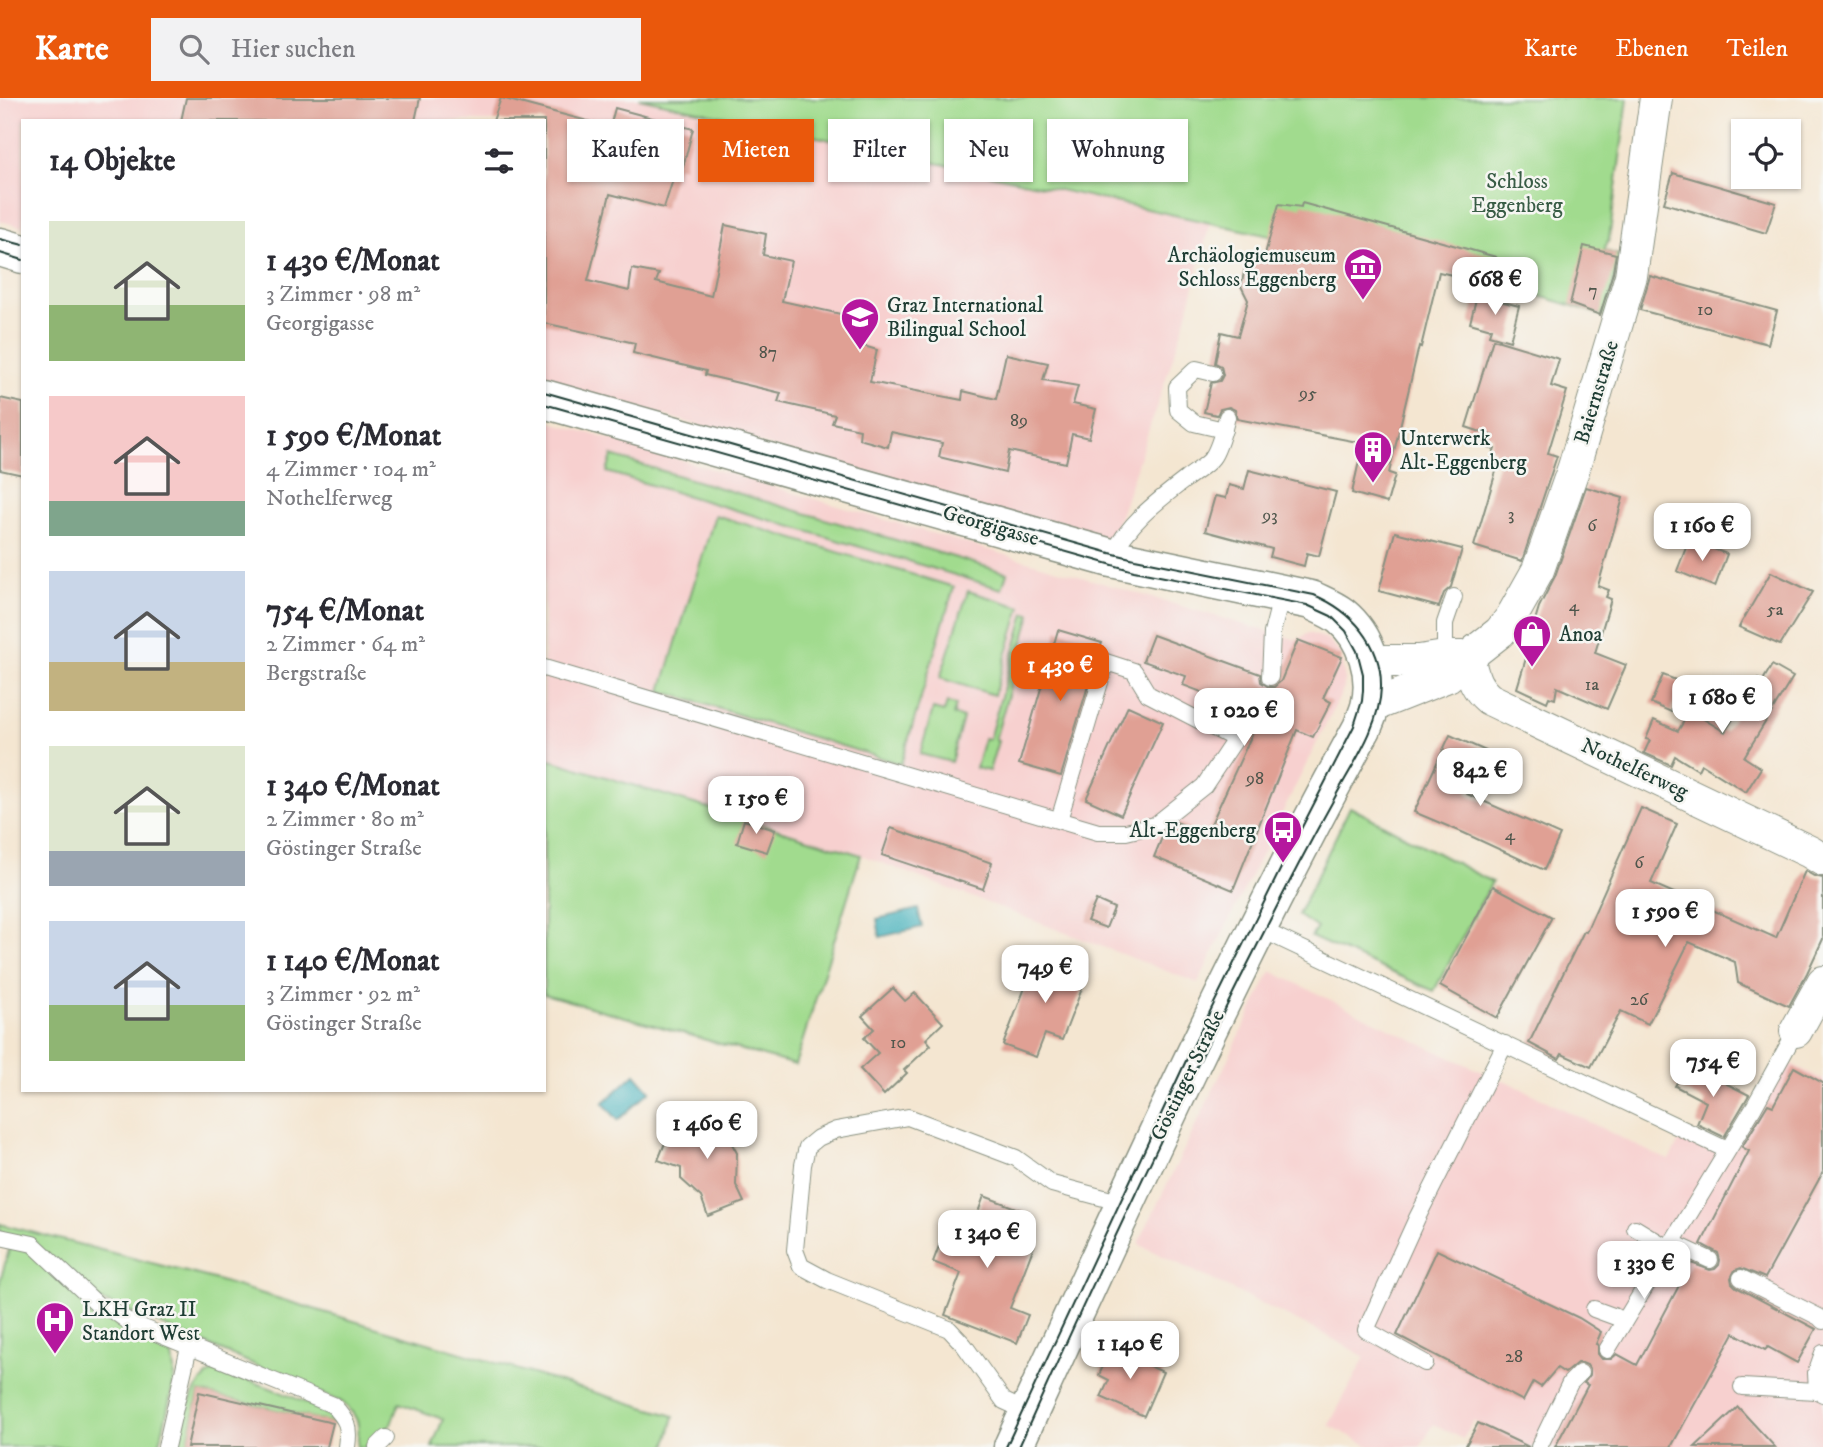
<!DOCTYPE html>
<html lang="de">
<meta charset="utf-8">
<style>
body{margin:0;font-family:"IM FELL DW Pica",serif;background:#f2f2f3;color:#2b2b33;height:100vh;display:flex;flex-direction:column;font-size:26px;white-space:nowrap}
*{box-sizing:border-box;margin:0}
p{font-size:23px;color:#7c7c81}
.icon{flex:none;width:38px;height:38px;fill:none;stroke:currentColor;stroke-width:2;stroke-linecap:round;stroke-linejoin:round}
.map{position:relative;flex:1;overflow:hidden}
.drawer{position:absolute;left:21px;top:21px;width:525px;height:973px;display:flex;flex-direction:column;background:#fff;border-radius:0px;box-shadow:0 2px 5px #0004}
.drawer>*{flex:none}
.banner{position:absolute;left:567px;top:21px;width:665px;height:63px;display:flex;gap:14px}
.tools{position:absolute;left:1731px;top:21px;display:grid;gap:14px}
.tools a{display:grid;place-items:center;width:70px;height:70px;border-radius:0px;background:#fff;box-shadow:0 2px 5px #0004;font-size:35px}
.price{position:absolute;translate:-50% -60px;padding:0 16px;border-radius:14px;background:#fff;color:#222;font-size:23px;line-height:46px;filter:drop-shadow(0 2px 4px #0008)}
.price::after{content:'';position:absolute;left:50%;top:42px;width:21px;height:16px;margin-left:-10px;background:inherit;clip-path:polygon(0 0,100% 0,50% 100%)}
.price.current{background:#ea580c;color:#fff}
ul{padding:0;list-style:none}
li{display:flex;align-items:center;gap:21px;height:175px;padding:0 28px}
li span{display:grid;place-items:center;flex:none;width:196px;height:140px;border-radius:0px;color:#555}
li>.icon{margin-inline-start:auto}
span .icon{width:84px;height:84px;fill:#fffc;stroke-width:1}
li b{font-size:30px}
h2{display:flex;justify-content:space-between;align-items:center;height:84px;padding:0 28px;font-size:30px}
.tag{padding:0 24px;border-radius:0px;background:#fff;box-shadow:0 2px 5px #0004;font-size:24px;line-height:63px}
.tag.current{background:#ea580c;color:#fff}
header{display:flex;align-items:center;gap:42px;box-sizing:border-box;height:98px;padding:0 35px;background:#ea580c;color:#fff}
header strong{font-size:33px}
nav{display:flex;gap:38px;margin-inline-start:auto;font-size:24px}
.search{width:490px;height:63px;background:#f2f2f3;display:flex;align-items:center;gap:18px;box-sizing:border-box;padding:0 24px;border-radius:0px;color:#7c7c81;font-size:26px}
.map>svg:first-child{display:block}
.built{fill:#f7d0cf}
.green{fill:#a1db8e;stroke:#608c61;stroke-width:2}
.water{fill:#3eaeb9;stroke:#2e7676;stroke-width:2}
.building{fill:#e0a094}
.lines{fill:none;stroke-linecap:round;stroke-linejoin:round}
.lane-casing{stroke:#8a9282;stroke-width:18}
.street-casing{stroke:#8a9282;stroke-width:34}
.secondary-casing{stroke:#8a9282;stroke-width:41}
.lane{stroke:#fff;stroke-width:16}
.street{stroke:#fff;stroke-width:32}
.secondary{stroke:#fff;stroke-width:38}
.tram{stroke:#1f3d34;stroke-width:2}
.labels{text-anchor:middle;stroke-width:5;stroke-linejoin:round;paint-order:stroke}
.number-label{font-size:18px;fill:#4f564c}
.park-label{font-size:21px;fill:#395d46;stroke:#f6f6f2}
.poi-label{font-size:21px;fill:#1f3d34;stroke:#f6f6f2;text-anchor:start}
.street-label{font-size:21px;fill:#1f3d34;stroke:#f6f6f2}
</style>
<header>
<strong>Karte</strong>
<div class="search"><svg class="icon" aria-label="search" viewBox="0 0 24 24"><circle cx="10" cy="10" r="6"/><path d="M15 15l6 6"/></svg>Hier suchen</div>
<nav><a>Karte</a><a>Ebenen</a><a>Teilen</a></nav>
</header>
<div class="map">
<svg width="1823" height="1349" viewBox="0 0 1823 1349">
<rect width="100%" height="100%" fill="#f6f6f2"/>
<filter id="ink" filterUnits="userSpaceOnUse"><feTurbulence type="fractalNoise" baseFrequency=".0143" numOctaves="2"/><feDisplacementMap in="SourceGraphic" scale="14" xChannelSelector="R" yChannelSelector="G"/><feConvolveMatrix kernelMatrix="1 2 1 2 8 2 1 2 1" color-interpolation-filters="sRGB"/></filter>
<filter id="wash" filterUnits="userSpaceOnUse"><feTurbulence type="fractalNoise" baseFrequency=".00686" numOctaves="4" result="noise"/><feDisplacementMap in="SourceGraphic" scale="28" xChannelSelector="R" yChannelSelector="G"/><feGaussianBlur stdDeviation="1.57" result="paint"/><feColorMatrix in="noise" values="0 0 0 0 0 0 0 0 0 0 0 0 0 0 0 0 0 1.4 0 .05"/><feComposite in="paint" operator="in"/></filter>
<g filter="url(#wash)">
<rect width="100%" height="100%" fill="#f4e6d1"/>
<!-- built -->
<g class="built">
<polygon points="0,0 639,0 1210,125 1185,223 1110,448 544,282 544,23 23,23 23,129 0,123"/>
<polygon points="544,322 1297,542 1308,535 1325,540 1340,555 1344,576 1344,590 1198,885 861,757 544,660"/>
<polygon points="1271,873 1432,951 1498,981 1506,983 1654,1056 1669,1062 1685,1032 1727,1051 1781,961 1823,982 1823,1349 1528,1349 1473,1323 1463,1341 1434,1326 1420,1349 1371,1349 1329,1327 1365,1259 1326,1237 1138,1146"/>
</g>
<!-- green -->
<g class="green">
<path d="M 639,0 L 1628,0 L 1609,142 L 1605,150 L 1605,153 L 1619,157 L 1607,219 C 1505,184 1398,164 1293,140 L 1270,138 Z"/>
<polygon points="612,358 1007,475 1002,491 607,374"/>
<polygon points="715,417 954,489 901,666 661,593"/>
<polygon points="968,493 1021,509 994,597 940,580"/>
<polygon points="1025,515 1031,516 995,642 998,643 989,673 976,670 984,640 989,641"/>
<polygon points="947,605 956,607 953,617 963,620 951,664 920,656 933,611 944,614"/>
<polygon points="544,660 861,757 795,967 544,896"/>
<polygon points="1350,709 1492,784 1434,893 1311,839 1317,830 1298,817"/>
<path d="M 0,1126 L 206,1179 L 674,1318 L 666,1349 L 432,1349 L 443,1321 L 399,1305 L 391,1326 L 368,1349 L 357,1349 C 360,1326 360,1320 342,1304 L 119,1209 L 98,1202 L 73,1178 L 0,1134 Z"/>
<polygon points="11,1145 35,1156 86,1203 115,1226 156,1242 167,1251 172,1258 174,1273 173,1288 159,1349 0,1349 0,1183"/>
<path d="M 214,1273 C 236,1276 323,1307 334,1323 L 333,1325 L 199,1294 L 187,1349 L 178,1349 C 185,1322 188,1288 214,1273 Z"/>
</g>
<!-- water -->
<g class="water">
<polygon points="918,811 922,829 880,839 877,821"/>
<polygon points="635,976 650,993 618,1022 603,1005"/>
</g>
<g id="blocks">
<!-- building -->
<g class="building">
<polygon points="186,0 420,0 415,23 181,23"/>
<polygon points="501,0 610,29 615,10 693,31 683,69 677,69 664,110 610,96 588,183 629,193 632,171 659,176 656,184 711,198 725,127 766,136 763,157 791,163 782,203 863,221 857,246 877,252 870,284 962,302 963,293 996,301 1006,256 1048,265 1043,282 1078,288 1073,306 1096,311 1089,340 1072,336 1066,365 1009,353 1005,375 939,359 942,345 891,334 888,349 859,341 860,331 832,325 835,317 778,304 781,295 705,277 706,273 633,255 635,245 544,225 544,23 493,23"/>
<polygon points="1673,75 1776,105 1766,135 1664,105"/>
<polygon points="1302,105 1496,159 1487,185 1439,174 1421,249 1419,248 1389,375 1395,377 1387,405 1352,395 1363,345 1237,321 1235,312 1229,309 1220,311 1217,317 1204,314 1211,285 1220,283 1223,277 1221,268 1215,265 1221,234 1238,238 1248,202 1241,188 1246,166 1265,156 1279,106 1301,109"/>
<polygon points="1584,148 1616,156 1613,174 1600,217 1570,206"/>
<polygon points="1650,178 1777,213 1768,246 1640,212"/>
<polygon points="1477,197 1519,208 1510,243 1489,237 1491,231 1470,225"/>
<polygon points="1493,241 1559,261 1551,288 1567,293 1548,355 1557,358 1522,463 1474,448 1499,363 1492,359 1495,351 1489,350 1493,338 1466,329"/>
<polygon points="0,300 23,305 23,377 0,372"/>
<polygon points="1249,372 1336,394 1319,458 1307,455 1304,468 1270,459 1272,451 1205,433 1215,398 1226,400 1229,387 1244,391"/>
<polygon points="1586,389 1623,400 1598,488 1609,492 1606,499 1611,501 1595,555 1626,567 1607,611 1557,589 1555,601 1549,599 1547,604 1517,590 1533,537 1531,536 1539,509 1555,478"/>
<polygon points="1395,434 1462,451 1451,489 1444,495 1439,509 1379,493"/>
<polygon points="1689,442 1727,456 1715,489 1677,473"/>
<polygon points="1771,474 1813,494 1780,547 1739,529"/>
<polygon points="1058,532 1102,545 1096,561 1061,678 1019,666"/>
<polygon points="1153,537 1260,576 1261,584 1269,589 1274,589 1281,583 1298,542 1342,559 1323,600 1331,604 1313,639 1297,632 1233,792 1154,759 1165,732 1176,724 1206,737 1254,632 1267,612 1268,603 1263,598 1258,597 1253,598 1236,620 1204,608 1207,596 1183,587 1186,578 1143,563"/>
<polygon points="1772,567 1793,579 1744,659 1761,670 1746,694 1701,666 1698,672 1675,658 1671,667 1644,655 1650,642 1646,641 1654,622 1678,633 1690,613 1725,634 1758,581 1762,584"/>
<polygon points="1663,577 1681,584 1671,614 1651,605"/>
<polygon points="1128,608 1163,624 1121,717 1086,701"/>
<polygon points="1450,637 1486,653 1467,696 1560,737 1544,772 1464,735 1414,714"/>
<polygon points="1641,710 1677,726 1651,785 1776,840 1805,773 1814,778 1823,780 1823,841 1807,875 1789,908 1738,885 1735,864 1689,844 1648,926 1621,913 1591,969 1562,956 1559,961 1529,945 1584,833 1586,834"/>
<polygon points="744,722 775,732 767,754 737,745"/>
<polygon points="891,730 992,765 983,791 882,757"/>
<polygon points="1493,788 1552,819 1497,920 1440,888"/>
<polygon points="1096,802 1114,810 1106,830 1087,823"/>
<polygon points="1038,856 1088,875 1062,942 1045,936 1036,959 1003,947"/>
<polygon points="893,890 905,903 915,895 943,925 926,941 931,947 904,972 907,975 884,997 860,971 878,955 864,940 874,931 862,918"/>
<polygon points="1687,966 1749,997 1724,1039 1697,1026 1706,1004 1675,988"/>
<polygon points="1794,969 1823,985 1823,1074 1765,1180 1741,1170 1735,1172 1731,1180 1732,1185 1736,1189 1816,1231 1797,1265 1768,1249 1765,1252 1734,1235 1671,1349 1555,1349 1588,1287 1584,1285 1590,1277 1590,1272 1587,1267 1582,1265 1577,1265 1565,1275 1557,1270 1541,1289 1533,1284 1523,1303 1397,1237 1437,1152 1579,1220 1601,1234 1596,1246 1598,1247 1598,1256 1602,1261 1611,1261 1617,1256 1637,1267 1691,1165 1710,1172 1715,1171 1719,1167 1720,1162 1718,1155 1701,1146 1749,1053 1742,1049 1768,1006 1773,1008"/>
<polygon points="707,1013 739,1027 732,1046 737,1055 736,1087 744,1104 708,1118 701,1099 681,1081 681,1070 658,1062 672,1028 682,1030 704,1023"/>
<polygon points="984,1098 1024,1113 1014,1140 1034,1148 1010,1210 1028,1217 1017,1245 945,1217 961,1175 933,1164 947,1127 970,1136"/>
<polygon points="1111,1250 1130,1258 1132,1254 1149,1261 1147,1267 1163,1274 1144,1318 1101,1299 1109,1282 1099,1277"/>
<polygon points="199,1294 333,1325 327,1349 187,1349"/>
<polygon points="1738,1309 1775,1349 1695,1349"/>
<polygon points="1478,1325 1529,1349 1465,1349"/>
</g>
</g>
</g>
<g filter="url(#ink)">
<use href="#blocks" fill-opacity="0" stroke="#8a9282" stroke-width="2"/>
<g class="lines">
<!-- lane casing -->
<g class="lane-casing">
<g id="lane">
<polyline points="1213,275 1196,271 1177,289 1178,312 1194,325 1224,332"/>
<path d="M 1111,460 C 1127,426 1156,404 1186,381 C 1193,375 1206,368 1212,360 C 1219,351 1224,330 1227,319"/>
<polyline points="1445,559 1445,525 1454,499"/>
<polyline points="544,570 1098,734 1126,734 1155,727 1204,688 1258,607"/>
<polyline points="1270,579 1272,535 1282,496"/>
<polyline points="1059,722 1106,564 1134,573 1148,596 1235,641"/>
<polyline points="1258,830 1727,1052"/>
<polyline points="1635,1130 1668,1150"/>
<path d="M 0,1139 L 33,1146 L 98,1207 L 115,1214 L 129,1224 L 333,1307 C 347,1322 350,1328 347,1349"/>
<polyline points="1671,1144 1710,1162"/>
<polyline points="1741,1180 1819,1219 1823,1223"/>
<polyline points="1594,1211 1624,1222"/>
<polyline points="1607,1252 1754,1009 1796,933"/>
<polyline points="1425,1265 1366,1232 1417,1120 1505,946"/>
<polyline points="1742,1289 1817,1293 1823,1296"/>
<polyline points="1817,1293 1816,1275 1823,1255"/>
<polyline points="1028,1314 1004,1303 964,1247 949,1231 827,1182 801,1168 795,1152 803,1067 807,1049 818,1040 836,1032 908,1019 1016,1060 1052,1086 1126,1106"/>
<polyline points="166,1349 189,1249"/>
<polyline points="377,1349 386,1340"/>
<polyline points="1539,1349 1570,1285 1580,1275"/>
</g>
</g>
<!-- street casing -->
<g class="street-casing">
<g id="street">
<path d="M 1468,559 C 1473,578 1474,588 1489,601 L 1810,754 L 1823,762"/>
<polyline points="1371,565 1385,563 1419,563 1445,559 1468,559"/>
<polyline points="1370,609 1448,578 1468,559 1500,534 1511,520 1538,472 1574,369 1631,178 1656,0"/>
<polyline points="1796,933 1823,884"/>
</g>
</g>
<!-- secondary casing -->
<g class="secondary-casing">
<g id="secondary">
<polyline points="0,149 23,156"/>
<path d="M 544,301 L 1111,460 L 1311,502 C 1321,507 1332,511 1341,518 C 1367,539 1378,577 1370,609 C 1368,616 1365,623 1362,630 C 1234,864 1124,1107 1013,1349"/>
</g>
</g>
<!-- lane -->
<use href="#lane" class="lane"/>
<!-- street -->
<use href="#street" class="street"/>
<!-- secondary -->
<use href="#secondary" class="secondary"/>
<!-- tram -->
<g class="tram">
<polyline points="0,141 23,147"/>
<polyline points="0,155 23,162"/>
<path d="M 544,294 L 1110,455 L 1135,461 L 1314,497 C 1352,513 1382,546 1381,589 C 1380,629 1352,667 1334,701 C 1310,744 1287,788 1265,832 C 1178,1002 1097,1175 1019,1349"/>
<polyline points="544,306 1134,473 1307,507 1331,518 1346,533 1357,553 1363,576 1363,592 1362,603 1354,628 1283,766 1191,952 1006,1349"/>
</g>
</g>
</g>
<!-- icons -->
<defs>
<g id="museum-pin" transform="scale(2.0125)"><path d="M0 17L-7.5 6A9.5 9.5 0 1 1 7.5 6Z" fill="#b5179e" stroke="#f6f6f2"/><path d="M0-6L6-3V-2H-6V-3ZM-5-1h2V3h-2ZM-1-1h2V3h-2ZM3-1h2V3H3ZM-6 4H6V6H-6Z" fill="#fff"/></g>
<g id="school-pin" transform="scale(2.0125)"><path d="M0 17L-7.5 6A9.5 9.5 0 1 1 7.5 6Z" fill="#b5179e" stroke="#f6f6f2"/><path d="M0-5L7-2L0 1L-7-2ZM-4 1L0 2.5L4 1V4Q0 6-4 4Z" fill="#fff"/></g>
<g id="building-pin" transform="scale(2.0125)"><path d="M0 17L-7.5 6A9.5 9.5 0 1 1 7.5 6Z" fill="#b5179e" stroke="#f6f6f2"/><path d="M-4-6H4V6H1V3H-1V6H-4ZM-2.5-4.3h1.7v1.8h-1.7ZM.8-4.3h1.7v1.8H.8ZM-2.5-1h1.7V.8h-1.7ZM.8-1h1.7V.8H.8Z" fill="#fff"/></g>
<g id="shop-pin" transform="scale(2.0125)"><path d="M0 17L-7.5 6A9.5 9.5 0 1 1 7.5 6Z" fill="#b5179e" stroke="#f6f6f2"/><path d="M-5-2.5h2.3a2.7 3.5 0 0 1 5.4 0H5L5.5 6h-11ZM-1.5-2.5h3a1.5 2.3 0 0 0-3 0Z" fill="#fff"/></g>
<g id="bus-pin" transform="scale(2.0125)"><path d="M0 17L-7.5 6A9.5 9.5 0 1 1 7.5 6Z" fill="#b5179e" stroke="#f6f6f2"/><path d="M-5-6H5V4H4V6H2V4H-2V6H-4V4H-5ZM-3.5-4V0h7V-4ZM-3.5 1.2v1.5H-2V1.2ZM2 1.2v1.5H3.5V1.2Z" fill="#fff"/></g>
<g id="hospital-pin" transform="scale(2.0125)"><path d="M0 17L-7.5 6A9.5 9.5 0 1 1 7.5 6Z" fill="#b5179e" stroke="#f6f6f2"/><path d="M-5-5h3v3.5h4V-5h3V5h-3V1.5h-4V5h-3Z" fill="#fff"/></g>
</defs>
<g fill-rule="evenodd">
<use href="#museum-pin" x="1363" y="169"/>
<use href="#school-pin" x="860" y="219"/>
<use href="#building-pin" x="1373" y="352"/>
<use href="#shop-pin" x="1532" y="536"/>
<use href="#bus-pin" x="1283" y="732"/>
<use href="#hospital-pin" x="55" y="1223"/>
</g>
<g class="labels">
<!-- number labels -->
<g class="number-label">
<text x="1593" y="198">7</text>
<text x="1705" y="217">10</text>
<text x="768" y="260">87</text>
<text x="1308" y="301">95</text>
<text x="1019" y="328">89</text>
<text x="1511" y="422">3</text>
<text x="1270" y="423">93</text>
<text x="1592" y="433">6</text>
<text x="1574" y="513">4</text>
<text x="1775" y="517">5a</text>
<text x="1592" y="592">1a</text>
<text x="1255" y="686">98</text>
<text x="1510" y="742">4</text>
<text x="1639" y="770">6</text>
<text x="1639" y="907">26</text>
<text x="898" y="950">10</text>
<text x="1514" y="1264">28</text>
</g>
<!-- park labels -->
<g class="park-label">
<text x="1517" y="90">Schloss<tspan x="1517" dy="24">Eggenberg</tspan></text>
</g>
<!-- poi labels -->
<g class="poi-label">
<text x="1336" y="164" text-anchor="end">Archäologiemuseum<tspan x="1336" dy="24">Schloss Eggenberg</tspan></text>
<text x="887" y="214">Graz International<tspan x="887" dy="24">Bilingual School</tspan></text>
<text x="1400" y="347">Unterwerk<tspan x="1400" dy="24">Alt-Eggenberg</tspan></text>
<text x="1559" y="543">Anoa</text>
<text x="1256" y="739" text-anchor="end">Alt-Eggenberg</text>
<text x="82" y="1218">LKH Graz II<tspan x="82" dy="24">Standort West</tspan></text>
</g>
<!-- street labels -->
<g class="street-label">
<text transform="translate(1596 294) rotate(-73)" y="7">Baiernstraße</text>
<text transform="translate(991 427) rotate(16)" y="7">Georgigasse</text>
<text transform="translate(1635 670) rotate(25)" y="7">Nothelferweg</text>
<text transform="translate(1187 977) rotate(-64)" y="7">Göstinger Straße</text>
</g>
</g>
</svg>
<div class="tools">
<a><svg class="icon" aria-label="locate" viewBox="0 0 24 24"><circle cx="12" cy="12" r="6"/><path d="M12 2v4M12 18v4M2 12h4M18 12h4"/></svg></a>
</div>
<b class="price" style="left:1495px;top:219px">668 €</b>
<b class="price" style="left:1702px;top:465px">1 160 €</b>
<b class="price current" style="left:1060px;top:605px">1 430 €</b>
<b class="price" style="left:1722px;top:637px">1 680 €</b>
<b class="price" style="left:1244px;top:650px">1 020 €</b>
<b class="price" style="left:1480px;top:710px">842 €</b>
<b class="price" style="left:756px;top:738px">1 150 €</b>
<b class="price" style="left:1665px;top:851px">1 590 €</b>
<b class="price" style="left:1045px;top:907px">749 €</b>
<b class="price" style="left:1713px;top:1001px">754 €</b>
<b class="price" style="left:707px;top:1063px">1 460 €</b>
<b class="price" style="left:987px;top:1172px">1 340 €</b>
<b class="price" style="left:1644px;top:1203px">1 330 €</b>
<b class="price" style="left:1130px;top:1283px">1 140 €</b>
<div class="banner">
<a class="tag">Kaufen</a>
<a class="tag current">Mieten</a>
<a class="tag">Filter</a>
<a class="tag">Neu</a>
<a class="tag">Wohnung</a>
</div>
<section class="drawer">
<h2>14 Objekte<svg class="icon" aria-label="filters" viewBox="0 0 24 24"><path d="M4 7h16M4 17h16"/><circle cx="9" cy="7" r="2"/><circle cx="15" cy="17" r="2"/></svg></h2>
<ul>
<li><span style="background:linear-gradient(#dfe7d0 60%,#8fb573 0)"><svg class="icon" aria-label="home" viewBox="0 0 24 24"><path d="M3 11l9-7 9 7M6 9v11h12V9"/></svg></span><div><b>1 430 €/Monat</b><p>3 Zimmer · 98 m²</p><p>Georgigasse</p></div></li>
<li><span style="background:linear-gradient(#f6c9c9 75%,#7fa58c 0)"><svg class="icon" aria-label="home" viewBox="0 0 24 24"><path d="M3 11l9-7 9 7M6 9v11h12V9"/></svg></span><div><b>1 590 €/Monat</b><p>4 Zimmer · 104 m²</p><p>Nothelferweg</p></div></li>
<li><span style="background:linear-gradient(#c9d6e8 65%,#c2b280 0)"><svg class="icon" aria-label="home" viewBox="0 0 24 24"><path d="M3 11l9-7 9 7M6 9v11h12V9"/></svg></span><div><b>754 €/Monat</b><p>2 Zimmer · 64 m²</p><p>Bergstraße</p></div></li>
<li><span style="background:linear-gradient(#dfe7d0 75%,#9aa5b1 0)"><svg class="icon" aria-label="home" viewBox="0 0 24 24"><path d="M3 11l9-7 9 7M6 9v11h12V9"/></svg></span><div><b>1 340 €/Monat</b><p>2 Zimmer · 80 m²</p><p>Göstinger Straße</p></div></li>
<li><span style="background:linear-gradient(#c9d6e8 60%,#8fb573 0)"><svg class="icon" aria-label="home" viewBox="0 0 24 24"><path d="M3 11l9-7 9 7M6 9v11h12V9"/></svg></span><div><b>1 140 €/Monat</b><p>3 Zimmer · 92 m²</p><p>Göstinger Straße</p></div></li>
</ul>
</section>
</div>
